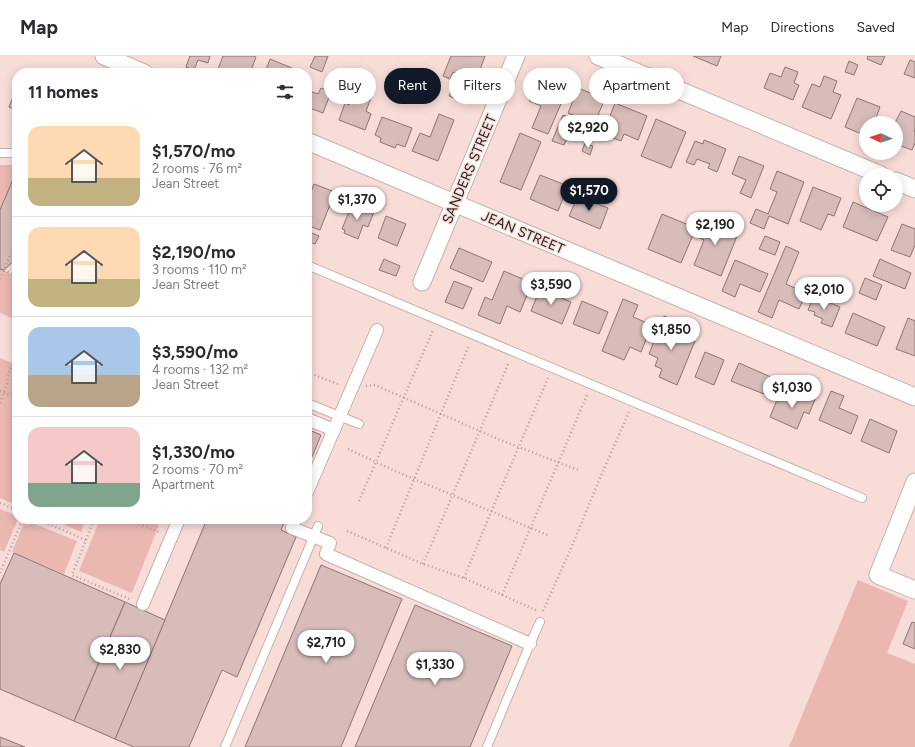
<!DOCTYPE html>
<meta charset="utf-8">
<style>
body{margin:0;font-family:Figtree,sans-serif;background:#f7f7f7;color:#2b2b33;height:100vh;display:flex;flex-direction:column;font-size:15px;white-space:nowrap}
*{box-sizing:border-box;margin:0}
p{font-size:13px;color:#7c7c81}
.icon{flex:none;width:22px;height:22px;fill:none;stroke:currentColor;stroke-width:2;stroke-linecap:round;stroke-linejoin:round}
.map{position:relative;flex:1;overflow:hidden}
.side{position:absolute;left:12px;top:12px;width:300px;height:456px;display:flex;flex-direction:column;background:#fff;border-radius:16px;box-shadow:0 2px 10px #0003}
.side>*{flex:none}
.guide{position:absolute;left:324px;top:12px;width:380px;height:36px;display:flex;gap:8px}
.needle{width:26px;rotate:273deg}
.controls{position:absolute;left:859px;top:60px;display:grid;gap:8px}
.controls a{display:grid;place-items:center;width:44px;height:44px;border-radius:50%;background:#fff;box-shadow:0 2px 10px #0003;font-size:20px}
.price{position:absolute;translate:-50% -34px;padding:0 9px;border-radius:14px;background:#fff;color:#222;font-size:13px;line-height:26px;filter:drop-shadow(0 1px 2px #0008)}
.price::after{content:'';position:absolute;left:50%;top:24px;width:12px;height:9px;margin-left:-6px;background:inherit;clip-path:polygon(0 0,100% 0,50% 100%)}
.price.current{background:#111827;color:#fff}
ul{padding:0;list-style:none}
li{display:flex;align-items:center;gap:12px;height:100px;padding:0 16px}
li+li{border-top:1px solid #e1e1e2}
li span{display:grid;place-items:center;flex:none;width:112px;height:80px;border-radius:12px;color:#555}
li>.icon{margin-inline-start:auto}
span .icon{width:48px;height:48px;fill:#fffc;stroke-width:1}
li b{font-size:17px}
h2{display:flex;justify-content:space-between;align-items:center;height:48px;padding:0 16px;font-size:17px}
.tag{padding:0 14px;border-radius:18px;background:#fff;box-shadow:0 2px 10px #0003;font-size:14px;line-height:36px}
.tag.current{background:#111827;color:#fff}
header{display:flex;align-items:center;gap:24px;box-sizing:border-box;height:56px;padding:0 20px;background:#fff;border-bottom:1px solid #e1e1e2}
header strong{font-size:19px}
nav{display:flex;gap:22px;margin-inline-start:auto;font-size:14px}
.map>svg:first-child{display:block}
.green{fill:#eab7b1}
.building{fill:#d7bcb9;stroke:#8e7572}
.lines{fill:none;stroke-linecap:round;stroke-linejoin:round}
.service-casing{stroke:#c9afab;stroke-width:10}
.pedestrian-casing{stroke:#c9afab;stroke-width:14}
.minor-casing{stroke:#c9afab;stroke-width:19}
.path{stroke:#b49e9b;stroke-width:2.5;stroke-dasharray:1 3;stroke-linecap:butt}
.service{stroke:#fff;stroke-width:8}
.pedestrian{stroke:#fff;stroke-width:12}
.minor{stroke:#fff;stroke-width:17}
.labels{text-anchor:middle;stroke-width:3;stroke-linejoin:round;paint-order:stroke}
.street-label{font-size:14px;fill:#2c2220;stroke:#f8dcd8}
</style>
<header>
<strong>Map</strong>
<nav><a>Map</a><a>Directions</a><a>Saved</a></nav>
</header>
<div class="map">
<svg width="915" height="691" viewBox="0 0 915 691">
<rect width="100%" height="100%" fill="#f8dcd8"/>
<!-- green -->
<g class="green">
<polygon points="0,109 17,109 17,117 0,158"/>
<polygon points="0,213 17,220 17,264 0,257"/>
<polygon points="0,302 17,309 17,409 16,412 17,412 17,449 0,442"/>
<polygon points="0,453 17,460 18,463 4,496 0,494"/>
<polygon points="51,463 86,463 81,476"/>
<polygon points="100,463 145,463 159,469 132,537 79,515"/>
<polygon points="25,464 77,485 64,518 12,496"/>
<polygon points="858,524 908,545 887,597 915,608 915,691 789,691"/>
</g>
<!-- building -->
<g class="building">
<polygon points="189,0 210,0 208,7 198,4 194,14 186,11 190,0"/>
<polygon points="223,0 253,0 256,1 250,17 227,17 218,13"/>
<polygon points="315,0 328,0 322,16 310,11"/>
<polygon points="451,0 485,0 478,19 470,15 467,21 453,16 450,23 443,20"/>
<polygon points="693,0 721,0 717,10"/>
<polygon points="868,0 885,0 881,9 867,3"/>
<polygon points="270,3 292,12 290,17 265,17"/>
<polygon points="910,4 915,6 915,22 904,18"/>
<polygon points="849,5 858,9 854,19 845,16"/>
<polygon points="785,11 798,16 794,27 799,29 793,44 764,32 770,17 781,21"/>
<polygon points="541,17 569,29 548,78 532,72 541,50 529,45"/>
<polygon points="824,20 837,25 833,36 841,39 831,63 802,51 812,28 820,31"/>
<polygon points="456,24 473,30 466,47 449,40"/>
<polygon points="321,32 331,36 323,57 307,51 307,34 318,38"/>
<polygon points="578,32 605,43 594,68 568,57"/>
<polygon points="356,33 372,39 366,55 371,58 365,74 339,64 345,47 349,49"/>
<polygon points="15,36 17,37 17,54 9,51"/>
<polygon points="857,42 880,51 874,67 866,67 866,80 845,71"/>
<polygon points="615,47 647,60 638,84 624,78 621,85 603,78"/>
<polygon points="901,55 915,61 915,73 914,76 915,76 915,87 912,94 896,88 895,67"/>
<polygon points="439,58 454,64 438,105 412,95 420,77 430,81"/>
<polygon points="563,59 575,64 564,89 552,85"/>
<polygon points="382,61 412,72 405,91 397,88 395,92 380,86 381,82 375,79"/>
<polygon points="656,63 686,76 671,112 641,100"/>
<polygon points="520,77 541,86 521,134 500,126"/>
<polygon points="704,84 726,93 717,116 708,112 710,108 697,103 694,109 686,106 695,85 703,88"/>
<polygon points="585,87 593,90 590,99 582,95"/>
<polygon points="739,100 764,110 751,142 740,137 746,124 732,118"/>
<polygon points="17,114 17,202 4,214 0,213 0,154"/>
<polygon points="777,115 804,126 788,168 769,160 764,173 750,167 756,153 768,158 777,136 770,133"/>
<polygon points="540,119 568,130 558,155 530,143"/>
<polygon points="314,128 335,136 320,174 309,170 312,161 307,159 307,135 311,136"/>
<polygon points="813,131 841,142 834,160 828,158 821,174 800,165"/>
<polygon points="578,140 608,152 600,173 569,160"/>
<polygon points="853,146 888,161 877,185 843,171"/>
<polygon points="352,148 374,156 368,171 363,169 358,183 344,177 345,174 342,173"/>
<polygon points="708,157 724,163 720,173 737,180 721,220 694,209 704,184 698,181"/>
<polygon points="662,158 696,172 681,207 648,193"/>
<polygon points="386,160 406,168 397,190 378,182"/>
<polygon points="902,168 915,173 915,189 910,201 891,194"/>
<polygon points="307,175 319,180 315,188 307,185"/>
<polygon points="765,180 780,186 775,199 759,193"/>
<polygon points="786,190 799,196 786,228 806,237 799,253 779,244 772,262 758,256"/>
<polygon points="459,192 492,206 483,226 450,212"/>
<polygon points="384,203 400,210 396,220 379,214"/>
<polygon points="880,203 911,217 905,233 873,220"/>
<polygon points="735,204 768,218 760,236 740,228 735,241 722,235"/>
<polygon points="504,215 532,227 520,256 507,250 500,268 478,259 485,241 492,244"/>
<polygon points="865,222 882,229 876,244 859,237"/>
<polygon points="454,225 472,232 463,253 445,246"/>
<polygon points="540,233 571,246 562,268 531,255"/>
<polygon points="814,240 840,251 832,271 821,267 823,263 814,259 815,256 808,254"/>
<polygon points="623,243 638,249 633,261 652,269 641,296 630,291 624,304 602,295"/>
<polygon points="582,245 608,256 599,278 573,268"/>
<polygon points="853,257 885,271 877,290 845,277"/>
<polygon points="664,260 676,265 672,275 695,285 677,329 659,321 662,313 655,310 658,302 649,298"/>
<polygon points="908,262 915,265 915,300 896,293"/>
<polygon points="705,296 724,304 714,329 695,321"/>
<polygon points="739,307 771,321 764,338 731,325"/>
<polygon points="831,335 844,340 839,352 858,360 851,378 819,364"/>
<polygon points="806,337 816,341 809,358 804,356 797,373 770,361 779,339 790,344 791,339 803,344"/>
<polygon points="870,363 897,375 889,397 861,385"/>
<polygon points="307,373 321,379 307,413"/>
<polygon points="207,463 286,463 281,474 296,481 237,621 222,614 189,691 134,691 115,683"/>
<polygon points="14,497 125,546 74,665 0,633 0,528"/>
<polygon points="321,509 402,543 341,691 245,691"/>
<polygon points="125,546 165,564 115,683 74,665"/>
<polygon points="415,549 512,590 470,691 355,691"/>
<polygon points="912,566 915,567 915,593 903,588"/>
<polygon points="0,681 25,691 0,691"/>
</g>
<g class="lines">
<!-- service casing -->
<g class="service-casing">
<g id="service">
<polyline points="0,97 17,97"/>
<polyline points="307,209 862,442"/>
<polyline points="307,347 359,368"/>
<polyline points="225,691 318,470"/>
<polyline points="487,691 530,588 540,566"/>
</g>
</g>
<!-- pedestrian casing -->
<g class="pedestrian-casing">
<g id="pedestrian">
<polyline points="307,363 334,374"/>
<polyline points="307,436 377,274"/>
<polyline points="295,463 292,472 330,487 326,498 530,588"/>
<polyline points="143,548 179,463"/>
</g>
</g>
<!-- minor casing -->
<g class="minor-casing">
<g id="minor">
<polyline points="104,0 144,17"/>
<polyline points="598,0 881,119"/>
<polyline points="307,85 915,341"/>
<polyline points="896,125 915,133"/>
<polyline points="422,226 516,0"/>
<polyline points="915,426 878,519 915,534"/>
</g>
</g>
<!-- path -->
<g class="path">
<polyline points="4,214 17,220"/>
<polyline points="0,223 17,184"/>
<polyline points="307,316 340,329"/>
<polyline points="366,330 375,329 498,383 578,414"/>
<polyline points="0,335 17,342"/>
<polyline points="0,347 7,327 9,316 16,301"/>
<polyline points="348,393 395,415 550,480"/>
<polyline points="359,445 433,274"/>
<polyline points="0,447 17,454"/>
<polyline points="37,463 86,484 72,519 132,544"/>
<polyline points="128,463 159,476"/>
<polyline points="347,475 423,508 464,522 538,555"/>
<polyline points="86,484 94,463"/>
<polyline points="386,492 469,289"/>
<path d="M 423,508 C 452,441 480,374 509,306"/>
<polyline points="0,517 23,463"/>
<polyline points="464,522 491,456 548,322"/>
<polyline points="502,539 587,339"/>
<polyline points="543,555 572,490 600,422 629,356"/>
</g>
<!-- service -->
<use href="#service" class="service"/>
<!-- pedestrian -->
<use href="#pedestrian" class="pedestrian"/>
<!-- minor -->
<use href="#minor" class="minor"/>
</g>
<g class="labels">
<!-- street labels -->
<g class="street-label">
<text transform="translate(469 113) rotate(-67)" y="5">SANDERS STREET</text>
<text transform="translate(523 176) rotate(23)" y="5">JEAN STREET</text>
</g>
</g>
</svg>
<div class="controls">
<a><svg class="needle" viewBox="-14 -14 28 28"><path d="M0-13l5 13h-10z" fill="#e53935"/><path d="M0 13l5-13h-10z" fill="#7c7c81"/></svg></a>
<a><svg class="icon" aria-label="locate" viewBox="0 0 24 24"><circle cx="12" cy="12" r="6"/><path d="M12 2v4M12 18v4M2 12h4M18 12h4"/></svg></a>
</div>
<b class="price" style="left:588px;top:93px">$2,920</b>
<b class="price current" style="left:589px;top:156px">$1,570</b>
<b class="price" style="left:357px;top:165px">$1,370</b>
<b class="price" style="left:715px;top:190px">$2,190</b>
<b class="price" style="left:551px;top:250px">$3,590</b>
<b class="price" style="left:824px;top:255px">$2,010</b>
<b class="price" style="left:671px;top:295px">$1,850</b>
<b class="price" style="left:792px;top:353px">$1,030</b>
<b class="price" style="left:326px;top:608px">$2,710</b>
<b class="price" style="left:120px;top:615px">$2,830</b>
<b class="price" style="left:435px;top:630px">$1,330</b>
<div class="guide">
<a class="tag">Buy</a>
<a class="tag current">Rent</a>
<a class="tag">Filters</a>
<a class="tag">New</a>
<a class="tag">Apartment</a>
</div>
<section class="side">
<h2>11 homes<svg class="icon" aria-label="filters" viewBox="0 0 24 24"><path d="M4 7h16M4 17h16"/><circle cx="9" cy="7" r="2"/><circle cx="15" cy="17" r="2"/></svg></h2>
<ul>
<li><span style="background:linear-gradient(#ffd9b3 65%,#c2b280 0)"><svg class="icon" aria-label="home" viewBox="0 0 24 24"><path d="M3 11l9-7 9 7M6 9v11h12V9"/></svg></span><div><b>$1,570/mo</b><p>2 rooms · 76 m²</p><p>Jean Street</p></div></li>
<li><span style="background:linear-gradient(#ffd9b3 65%,#c2b280 0)"><svg class="icon" aria-label="home" viewBox="0 0 24 24"><path d="M3 11l9-7 9 7M6 9v11h12V9"/></svg></span><div><b>$2,190/mo</b><p>3 rooms · 110 m²</p><p>Jean Street</p></div></li>
<li><span style="background:linear-gradient(#a9c7e8 60%,#b9a48a 0)"><svg class="icon" aria-label="home" viewBox="0 0 24 24"><path d="M3 11l9-7 9 7M6 9v11h12V9"/></svg></span><div><b>$3,590/mo</b><p>4 rooms · 132 m²</p><p>Jean Street</p></div></li>
<li><span style="background:linear-gradient(#f6c9c9 70%,#7fa58c 0)"><svg class="icon" aria-label="home" viewBox="0 0 24 24"><path d="M3 11l9-7 9 7M6 9v11h12V9"/></svg></span><div><b>$1,330/mo</b><p>2 rooms · 70 m²</p><p>Apartment</p></div></li>
</ul>
</section>
</div>
